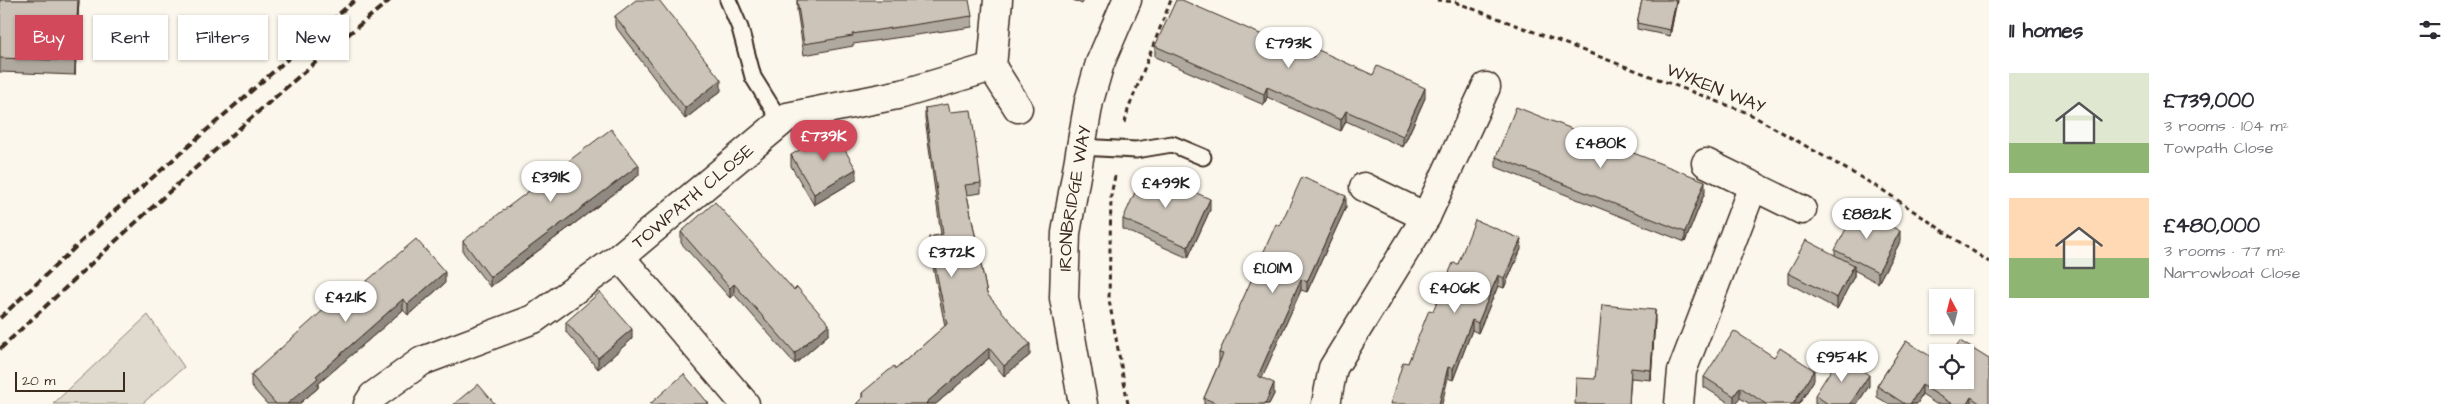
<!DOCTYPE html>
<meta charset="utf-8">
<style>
body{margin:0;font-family:"Architects Daughter",sans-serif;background:#f7f7f7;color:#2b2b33;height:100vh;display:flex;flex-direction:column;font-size:19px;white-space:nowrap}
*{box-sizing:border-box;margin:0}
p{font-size:16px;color:#7c7c81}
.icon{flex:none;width:28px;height:28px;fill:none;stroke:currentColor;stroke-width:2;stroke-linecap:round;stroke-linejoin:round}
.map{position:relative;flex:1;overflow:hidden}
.drawer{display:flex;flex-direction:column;background:#fff;width:475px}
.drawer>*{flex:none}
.hud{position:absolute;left:15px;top:15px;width:475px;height:45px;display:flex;gap:10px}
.needle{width:32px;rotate:353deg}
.controls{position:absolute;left:1929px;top:289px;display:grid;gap:10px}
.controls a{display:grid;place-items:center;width:45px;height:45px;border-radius:0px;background:#fff;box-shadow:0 1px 4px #0004;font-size:25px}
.scale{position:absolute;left:15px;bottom:12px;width:110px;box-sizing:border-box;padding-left:5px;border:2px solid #3b2a1e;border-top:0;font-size:14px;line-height:18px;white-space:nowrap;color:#3b2a1e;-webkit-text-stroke:4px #fbf7ec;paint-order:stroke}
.price{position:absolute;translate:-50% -42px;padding:0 11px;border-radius:18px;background:#fff;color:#222;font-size:16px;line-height:32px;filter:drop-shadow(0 1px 2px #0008)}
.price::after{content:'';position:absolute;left:50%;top:30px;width:15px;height:11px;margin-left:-8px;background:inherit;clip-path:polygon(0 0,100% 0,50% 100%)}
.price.selected{background:#d1495b;color:#fff}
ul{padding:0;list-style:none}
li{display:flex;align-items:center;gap:15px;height:125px;padding:0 20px}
li span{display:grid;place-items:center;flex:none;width:140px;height:100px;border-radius:0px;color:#555}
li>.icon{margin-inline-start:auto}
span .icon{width:60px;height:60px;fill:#fffc;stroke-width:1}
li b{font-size:21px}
h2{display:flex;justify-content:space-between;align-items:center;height:60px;padding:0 20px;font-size:21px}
.pill{padding:0 18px;border-radius:0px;background:#fff;box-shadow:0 1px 4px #0004;font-size:18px;line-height:45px}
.pill.selected{background:#d1495b;color:#fff}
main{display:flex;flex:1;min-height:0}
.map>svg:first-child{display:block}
.green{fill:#dfd9ce;stroke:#8d8276}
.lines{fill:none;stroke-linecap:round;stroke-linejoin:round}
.service-casing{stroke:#3b2a1e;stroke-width:19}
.minor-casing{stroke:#3b2a1e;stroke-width:31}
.path{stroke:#3b2a1e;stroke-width:3;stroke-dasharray:5 4;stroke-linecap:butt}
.service{stroke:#fbf7ec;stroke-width:15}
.minor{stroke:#fbf7ec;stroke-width:28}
.rail{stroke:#3b2a1e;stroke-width:4;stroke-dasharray:8 4;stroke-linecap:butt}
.wall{fill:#afa99f;stroke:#3b2a1e}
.shaded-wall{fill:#8f8982;stroke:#3b2a1e}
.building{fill:#ccc4b9;stroke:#3b2a1e}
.labels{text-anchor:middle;stroke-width:4;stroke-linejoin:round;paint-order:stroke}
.street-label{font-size:18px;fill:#3b2a1e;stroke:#fbf7ec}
</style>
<main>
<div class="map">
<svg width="1989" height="404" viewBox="0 0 1989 404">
<rect width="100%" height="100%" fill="#fbf7ec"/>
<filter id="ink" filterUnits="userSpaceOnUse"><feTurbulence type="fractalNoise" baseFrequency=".02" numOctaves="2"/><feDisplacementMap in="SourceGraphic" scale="10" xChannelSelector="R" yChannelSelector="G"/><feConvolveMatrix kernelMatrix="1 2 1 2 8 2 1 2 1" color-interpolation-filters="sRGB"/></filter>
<g filter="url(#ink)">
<!-- green -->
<polygon class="green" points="148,315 184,367 142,404 53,404"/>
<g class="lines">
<!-- service casing -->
<g class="service-casing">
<g id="service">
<polyline points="728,0 740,28 753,77 781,122"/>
<polyline points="1080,147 1136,150 1172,144 1203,157"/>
</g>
</g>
<!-- minor casing -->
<g class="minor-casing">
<g id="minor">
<polyline points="998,0 992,67 1018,108"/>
<polyline points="1706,163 1802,210"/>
<polyline points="1364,187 1426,217"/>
<polyline points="620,257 745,404"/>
<path id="s1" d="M 368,404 L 373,396 L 422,361 L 534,319 L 620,257 L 787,117 L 902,94 L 992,67"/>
<path id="s2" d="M 1083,404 L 1064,298 L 1066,233 L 1089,101 L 1100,63 L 1127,0"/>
<polyline points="1326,404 1333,368 1426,217 1486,87"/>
<polyline points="1679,404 1682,371 1753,186"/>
</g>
</g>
<!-- path -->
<g class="path">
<polyline points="1437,0 1455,2 1748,113 1881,189 1989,262"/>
<polyline points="1125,123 1128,110 1171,0"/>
<polyline points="1115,176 1111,195 1109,300 1128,404"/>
</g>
<!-- service -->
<use href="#service" class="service"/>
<!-- minor -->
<use href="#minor" class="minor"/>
<!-- rail -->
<g class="rail">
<polyline points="0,318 102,222 355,0"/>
<path d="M 0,349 C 127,230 255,110 390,0"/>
</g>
</g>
<!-- wall -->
<g class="wall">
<polygon points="0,0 79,0 75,75 0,72"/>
<polygon points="797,0 972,16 972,27 853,44 853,46 804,55 797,10"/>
<polygon points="1073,0 1084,0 1082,4"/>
<polygon points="1642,0 1677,0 1670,36 1637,29 1637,23"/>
<polygon points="615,16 721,91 685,119 615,26"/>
<polygon points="1155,46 1313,57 1373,75 1425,98 1403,147 1346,121 1341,131 1267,97 1264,105 1155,57"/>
<polygon points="925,108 950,112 981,183 981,193 967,195 987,294 1030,355 1004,376 989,358 936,404 856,404 862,398 862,393 896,369 945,326 929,247 929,237 941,235 925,118"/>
<polygon points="791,155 856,180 814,205 791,166"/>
<polygon points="1496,157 1705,192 1685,242 1496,167"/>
<polygon points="639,175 490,287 463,252 463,241"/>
<polygon points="1346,207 1307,292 1301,290 1261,378 1274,394 1269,404 1204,404 1204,398 1219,363 1219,353 1280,226"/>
<polygon points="1210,210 1188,258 1123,229 1123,219"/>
<polygon points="681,232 829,334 795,364 734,294 730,298 681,243"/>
<polygon points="1900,242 1878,283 1854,270 1854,276 1837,309 1788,283 1788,273 1835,256 1835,250"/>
<polygon points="1521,249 1504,288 1498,286 1478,333 1472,330 1453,380 1408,363 1433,311 1458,264"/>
<polygon points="445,283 408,315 403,310 318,384 318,388 299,404 267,404 251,386 251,375 354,292"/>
<polygon points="1655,320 1651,380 1631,378 1629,404 1575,404 1595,379"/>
<polygon points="566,322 632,339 598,369 566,332"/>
<polygon points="1906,341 1989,404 1936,404 1922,395 1917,404 1889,404 1877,397 1877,386"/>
<polygon points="1774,357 1814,380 1799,404 1750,404 1740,398 1736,404 1731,404 1704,387 1704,377"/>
<polygon points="1869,386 1857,404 1815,404 1815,395"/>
</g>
<!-- shaded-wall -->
<g class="shaded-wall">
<polygon points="78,0 79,0 75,75 75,61"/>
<polygon points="1676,0 1677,0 1670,36 1670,30"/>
<polygon points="721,80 721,91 685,119 685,108"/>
<polygon points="1267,87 1267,97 1264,105 1264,94"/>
<polygon points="1425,88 1425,98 1403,147 1403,136"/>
<polygon points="1346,111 1346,121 1341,131 1341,120"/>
<polygon points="639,165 639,175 490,287 490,277"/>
<polygon points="856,169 856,180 814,205 814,194"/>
<polygon points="1705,181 1705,192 1685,242 1685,232"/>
<polygon points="1346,196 1346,207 1307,292 1307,282"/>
<polygon points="1210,199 1210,210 1188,258 1188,247"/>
<polygon points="1900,231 1900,242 1878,283 1878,272"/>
<polygon points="1521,239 1521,249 1504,288 1504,278"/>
<polygon points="1854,265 1854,276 1837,309 1837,298"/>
<polygon points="445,272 445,283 408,315 408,304"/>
<polygon points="1498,275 1498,286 1478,333 1478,323"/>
<polygon points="1301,279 1301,290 1258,387 1258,376"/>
<polygon points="734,284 734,294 730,298 730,288"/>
<polygon points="403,299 403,310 318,384 318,388 299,404 287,404 316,376"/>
<polygon points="1655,310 1655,320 1651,380 1651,370"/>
<polygon points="1472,320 1472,330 1453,380 1453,369"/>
<polygon points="829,324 829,334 795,364 795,353"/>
<polygon points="632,329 632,339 598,369 598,358"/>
<polygon points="1030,344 1030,355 1004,376 1004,366"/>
<polygon points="989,348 989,358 936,404 926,404 926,403"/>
<polygon points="1448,367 1448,378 1442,404 1439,404"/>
<polygon points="1814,370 1814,380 1799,404 1793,404"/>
<polygon points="1869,375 1869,386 1857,404 1850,404"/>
<polygon points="1274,383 1274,394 1269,404 1265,404"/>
<polygon points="1922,385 1922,395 1917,404 1910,404"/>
<polygon points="1740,387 1740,398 1736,404 1734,404 1734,396"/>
<polygon points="1971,397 1971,404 1967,404"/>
</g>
<!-- building -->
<g class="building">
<polygon points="0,0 78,0 75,61 0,58"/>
<polygon points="636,0 659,0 721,80 685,108 615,16"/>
<polygon points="797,0 969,0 972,16 852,34 853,36 804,44"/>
<polygon points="1176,0 1182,0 1313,57 1316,49 1373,75 1377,66 1425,88 1403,136 1346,111 1341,120 1267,87 1264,94 1155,46"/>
<polygon points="1642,0 1676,0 1670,30 1637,23"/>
<polygon points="948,104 950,112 971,110 981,183 965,185 987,294 1030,344 1004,366 989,348 926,403 927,404 856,404 864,396 862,393 894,366 896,369 947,324 929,237 943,234 925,108"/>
<polygon points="1516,107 1705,181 1685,232 1496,157"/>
<polygon points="611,129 639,165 490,277 463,241"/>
<polygon points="833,130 856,169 814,194 791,155"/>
<polygon points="1145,170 1210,199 1188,247 1123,219"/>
<polygon points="1302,177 1346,196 1307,282 1301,279 1258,376 1274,383 1265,404 1218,404 1204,398 1223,354 1219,353 1276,224 1280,226"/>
<polygon points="715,202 794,290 797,287 829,324 795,353 734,284 730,288 681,232"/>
<polygon points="1857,208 1900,231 1878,272 1835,250"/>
<polygon points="1475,220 1521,239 1504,278 1498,275 1478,323 1472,320 1453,369 1448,367 1439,404 1390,404 1403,362 1408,363 1429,310 1433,311 1453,263 1458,264"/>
<polygon points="416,239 445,272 408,304 403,299 316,376 318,378 287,404 276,404 251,375 349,287 354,292"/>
<polygon points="1806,240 1854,265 1837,298 1788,273"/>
<polygon points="600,292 632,329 598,358 566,322"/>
<polygon points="1602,305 1655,310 1651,370 1631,368 1629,404 1575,404 1576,378 1595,379"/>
<polygon points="1734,331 1774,357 1780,348 1814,370 1793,404 1766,404 1740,387 1734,396 1704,377"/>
<polygon points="1906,341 1938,361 1938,380 1965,380 1965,352 1952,352 1960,341 1989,359 1989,404 1981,404 1971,397 1967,404 1952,404 1922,385 1910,404 1905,404 1877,386"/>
<polygon points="1840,356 1869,375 1850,404 1828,404 1815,395"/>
<polygon points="684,374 709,404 650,404"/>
<polygon points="478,384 495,404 454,404"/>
</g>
</g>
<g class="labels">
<!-- street labels -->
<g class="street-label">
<text transform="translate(1716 88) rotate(22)" y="6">WYKEN WAY</text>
<text dy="6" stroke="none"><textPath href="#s1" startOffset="390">TOWPATH CLOSE</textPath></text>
<text dy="6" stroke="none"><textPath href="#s2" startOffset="208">IRONBRIDGE WAY</textPath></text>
</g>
</g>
</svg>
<div class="controls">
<a><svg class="needle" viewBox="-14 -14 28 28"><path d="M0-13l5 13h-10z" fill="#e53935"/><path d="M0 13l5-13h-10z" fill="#7c7c81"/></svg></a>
<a><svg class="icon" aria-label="locate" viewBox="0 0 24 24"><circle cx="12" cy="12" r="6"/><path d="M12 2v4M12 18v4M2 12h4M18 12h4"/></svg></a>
</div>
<div class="scale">20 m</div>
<b class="price" style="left:1289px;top:69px">£793K</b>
<b class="price selected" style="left:824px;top:162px">£739K</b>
<b class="price" style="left:1601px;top:169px">£480K</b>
<b class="price" style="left:551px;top:203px">£391K</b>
<b class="price" style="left:1166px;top:209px">£499K</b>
<b class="price" style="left:1867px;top:240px">£882K</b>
<b class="price" style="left:952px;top:278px">£372K</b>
<b class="price" style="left:1273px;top:294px">£1.01M</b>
<b class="price" style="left:1455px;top:314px">£406K</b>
<b class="price" style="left:346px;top:323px">£421K</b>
<b class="price" style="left:1842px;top:383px">£954K</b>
<div class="hud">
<a class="pill selected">Buy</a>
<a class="pill">Rent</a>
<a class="pill">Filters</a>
<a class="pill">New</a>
</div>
</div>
<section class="drawer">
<h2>11 homes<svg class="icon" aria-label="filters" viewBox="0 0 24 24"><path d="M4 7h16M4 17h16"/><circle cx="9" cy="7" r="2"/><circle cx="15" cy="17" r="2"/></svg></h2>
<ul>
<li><span style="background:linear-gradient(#dfe7d0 70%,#8fb573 0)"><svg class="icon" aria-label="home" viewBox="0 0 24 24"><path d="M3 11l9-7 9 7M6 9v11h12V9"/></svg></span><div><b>£739,000</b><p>3 rooms · 104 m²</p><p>Towpath Close</p></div></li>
<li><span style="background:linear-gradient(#ffd9b3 60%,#8fb573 0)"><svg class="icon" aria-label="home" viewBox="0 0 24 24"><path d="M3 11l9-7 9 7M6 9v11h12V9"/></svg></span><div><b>£480,000</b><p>3 rooms · 77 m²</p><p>Narrowboat Close</p></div></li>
</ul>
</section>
</main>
